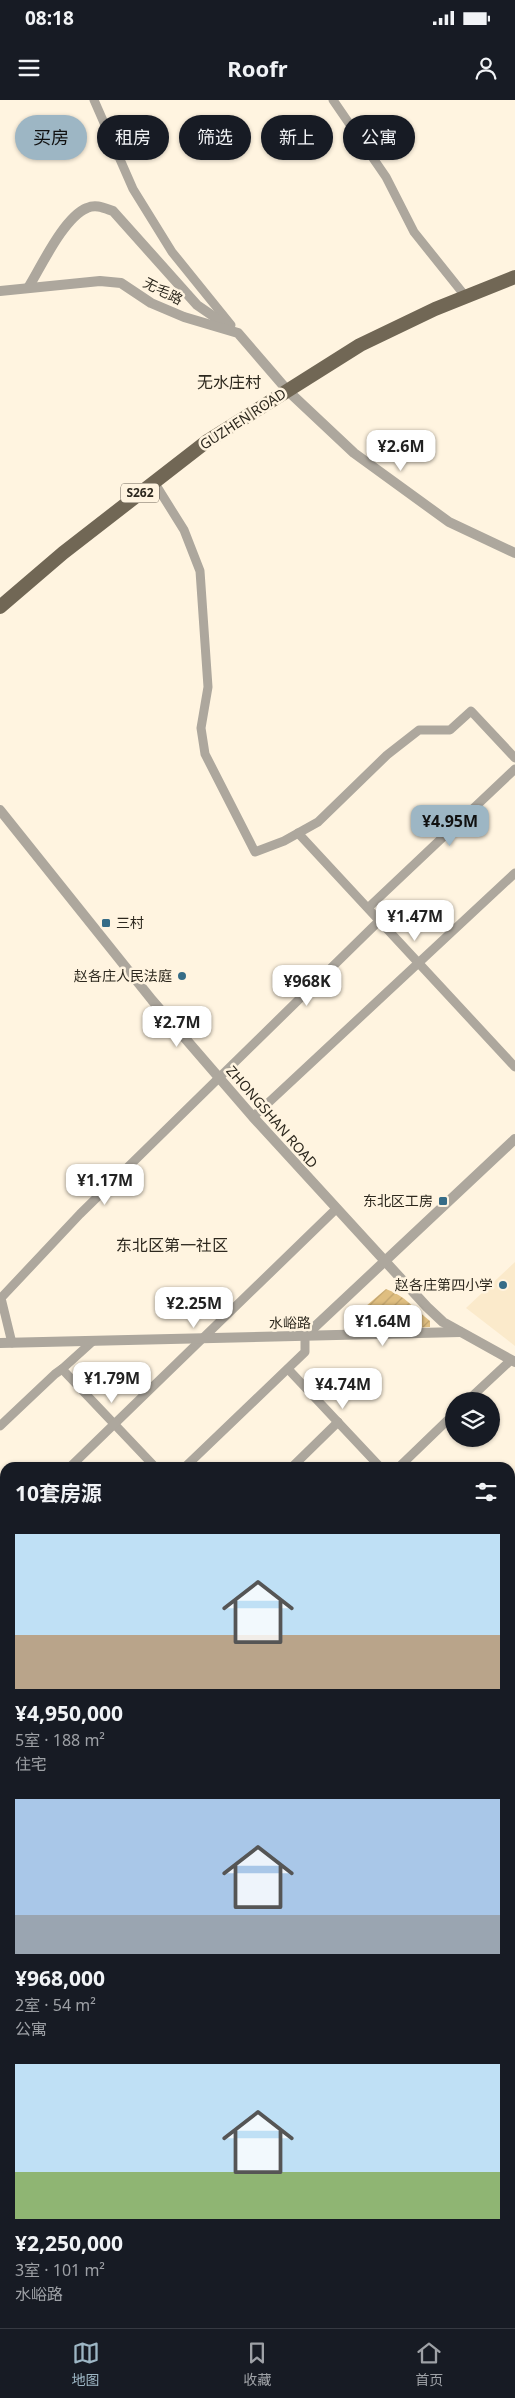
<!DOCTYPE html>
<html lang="zh">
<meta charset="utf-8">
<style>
body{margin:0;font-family:"Noto Sans","Noto Sans SC",sans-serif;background:#20242c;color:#f1f3f6;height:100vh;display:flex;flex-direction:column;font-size:19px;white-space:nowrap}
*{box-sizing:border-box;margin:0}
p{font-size:16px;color:#9ea1a6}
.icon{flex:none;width:28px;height:28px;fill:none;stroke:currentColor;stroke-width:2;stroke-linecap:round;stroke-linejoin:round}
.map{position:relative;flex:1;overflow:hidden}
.drawer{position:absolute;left:0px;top:1362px;width:515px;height:866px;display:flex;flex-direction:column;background:#171b24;border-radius:15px 15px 0 0;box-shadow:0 1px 4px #0004}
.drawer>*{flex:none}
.banner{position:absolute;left:15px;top:15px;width:485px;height:45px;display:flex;gap:10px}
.tools{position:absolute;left:445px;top:1292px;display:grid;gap:10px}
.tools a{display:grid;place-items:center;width:55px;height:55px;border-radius:50%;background:#171b24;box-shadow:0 1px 4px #0004;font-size:25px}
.price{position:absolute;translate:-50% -42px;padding:0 11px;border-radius:10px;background:#fff;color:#222;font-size:16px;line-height:32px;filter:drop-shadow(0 1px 2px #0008)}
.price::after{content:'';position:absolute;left:50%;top:30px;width:15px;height:11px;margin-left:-8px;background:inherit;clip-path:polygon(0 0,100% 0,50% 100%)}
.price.active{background:#9db6c4;color:#111}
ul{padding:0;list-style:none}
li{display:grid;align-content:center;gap:10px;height:265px;padding:0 15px}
li span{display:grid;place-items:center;height:155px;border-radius:0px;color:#555}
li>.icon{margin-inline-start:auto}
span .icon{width:90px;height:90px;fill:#fffc;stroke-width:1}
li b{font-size:21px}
h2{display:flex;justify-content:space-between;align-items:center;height:60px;padding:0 15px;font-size:21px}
.tag{padding:0 18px;border-radius:22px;background:#171b24;box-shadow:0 1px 4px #0004;font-size:18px;line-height:45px}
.tag.active{background:#9db6c4;color:#111}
.status{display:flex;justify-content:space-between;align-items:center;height:35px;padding:0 25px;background:#171b24;direction:ltr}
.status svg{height:14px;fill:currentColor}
header{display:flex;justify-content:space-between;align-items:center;height:65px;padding:0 15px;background:#171b24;font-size:22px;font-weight:700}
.dock{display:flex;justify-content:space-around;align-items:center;height:70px;border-top:1px solid #363941;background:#171b24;font-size:14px;color:#9ea1a6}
.dock a{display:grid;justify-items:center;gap:2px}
.dock .active{color:#9db6c4}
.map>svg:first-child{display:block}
.built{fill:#fbeacb}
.garden{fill:url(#garden-furrows)}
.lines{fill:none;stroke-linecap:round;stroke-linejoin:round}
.river{stroke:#b8944d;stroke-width:16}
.pedestrian{stroke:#ada79d;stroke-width:6}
.minor{stroke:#ada79d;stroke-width:9}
.tertiary{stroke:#ada79d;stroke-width:10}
.primary{stroke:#716755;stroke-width:14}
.poi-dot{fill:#366c87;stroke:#fff4e0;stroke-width:2}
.labels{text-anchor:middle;stroke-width:5;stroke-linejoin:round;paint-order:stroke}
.shield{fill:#fff4e0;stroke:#6c6558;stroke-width:1}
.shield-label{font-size:12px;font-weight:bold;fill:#2d281e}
.street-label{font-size:14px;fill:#2d281e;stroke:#fff4e0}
.poi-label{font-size:14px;fill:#2d281e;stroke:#fff4e0;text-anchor:end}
.quarter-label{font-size:16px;fill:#2d281e;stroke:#fff4e0}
</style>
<div class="status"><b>08:18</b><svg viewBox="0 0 49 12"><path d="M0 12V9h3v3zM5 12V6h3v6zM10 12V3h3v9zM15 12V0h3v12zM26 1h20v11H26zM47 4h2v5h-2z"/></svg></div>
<header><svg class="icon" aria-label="menu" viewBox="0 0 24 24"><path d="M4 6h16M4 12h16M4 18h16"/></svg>Roofr<svg class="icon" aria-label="person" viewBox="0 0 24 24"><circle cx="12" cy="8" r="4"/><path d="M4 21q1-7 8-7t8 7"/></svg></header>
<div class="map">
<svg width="515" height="2228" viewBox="0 0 515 2228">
<defs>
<pattern id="garden-furrows" width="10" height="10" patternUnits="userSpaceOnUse" patternTransform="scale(1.25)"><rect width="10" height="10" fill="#dfbe80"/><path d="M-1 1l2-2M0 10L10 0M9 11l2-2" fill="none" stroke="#c0a36e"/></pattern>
</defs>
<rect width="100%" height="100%" fill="#fff4e0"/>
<!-- built -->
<g class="built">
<polygon points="515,1162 515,1246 466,1208"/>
<polygon points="0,1488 5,1493 5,1716 0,1711"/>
<polygon points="510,1585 515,1590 515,1770 510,1775"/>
</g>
<!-- garden -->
<path class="garden" d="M 386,1189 C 404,1195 416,1210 430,1221 L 430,1227 L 368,1231 L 358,1226 L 356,1218 L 359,1212 Z"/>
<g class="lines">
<!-- river -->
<polyline class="river" points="294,2228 295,2224"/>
<!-- pedestrian -->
<polyline class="pedestrian" points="510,1536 515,1531"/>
<!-- minor -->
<g class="minor">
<polyline points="94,0 133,89 172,152 231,225"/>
<polyline points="333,0 386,77 414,132 466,197"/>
<polyline points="154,382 184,430 200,471 208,587 201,628 205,654 255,752 284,741 318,722 387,655 419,630 450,630 471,611 515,658"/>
<polyline points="298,733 515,967"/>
<polyline points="368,808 515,669"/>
<polyline points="253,1017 515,773"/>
<polyline points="93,1241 62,1269 156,1368"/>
<polyline points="12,1243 1,1198 80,1114 379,821"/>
<polyline points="288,1269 381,1368"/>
<polyline points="467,1301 511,1260"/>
<polyline points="0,1326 55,1274 62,1269"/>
<polyline points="69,1368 336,1109"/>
<polyline points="184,1368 305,1252 305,1236"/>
<polyline points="291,1368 338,1322"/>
<polyline points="398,1368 454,1314"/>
<polyline points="0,1434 5,1429"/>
<polyline points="0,1471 5,1476"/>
<polyline points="510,1608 515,1603"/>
<polyline points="510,1629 515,1634"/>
<polyline points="0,2151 5,2156"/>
<polyline points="55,2228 59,2224"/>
</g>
<!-- tertiary -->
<g class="tertiary">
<path d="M 28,188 C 41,167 64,117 87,108 C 96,104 104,108 113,111 L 197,205 L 229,227"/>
<polyline points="0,191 100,181 121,183 151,203 184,217 238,233 288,291 354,353 449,422 515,453"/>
<polyline points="0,710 152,900 253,1017 427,1207 443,1222 515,1262"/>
<polyline points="305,1236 515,1039"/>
<polyline points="0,1243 460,1232"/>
<polyline points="510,1431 515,1422"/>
<polyline points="0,1950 5,1945"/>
<polyline points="406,2224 407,2228"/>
</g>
<!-- primary -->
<polyline class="primary" points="0,507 63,453 206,342 360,245 435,209 515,177"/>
</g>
<!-- markers -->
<g class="poi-dot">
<rect x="101" y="818" width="10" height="10" rx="2.5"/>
<circle cx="182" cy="876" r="5"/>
<rect x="438" y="1096" width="10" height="10" rx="2.5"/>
<circle cx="503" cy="1185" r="5"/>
</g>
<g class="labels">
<!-- shield labels -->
<rect class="shield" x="121" y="383.5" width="38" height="19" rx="4"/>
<g class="shield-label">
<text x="140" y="397">S262</text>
</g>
<!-- street labels -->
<g class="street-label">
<text transform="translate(163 191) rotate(27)" y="5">无毛路</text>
<text transform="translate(243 319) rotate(-33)" y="5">GUZHEN ROAD</text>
<text transform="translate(272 1017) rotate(49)" y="5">ZHONGSHAN ROAD</text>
<text transform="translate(290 1223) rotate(-1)" y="5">水峪路</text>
</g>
<!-- poi labels -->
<g class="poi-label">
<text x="116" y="828" text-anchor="start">三村</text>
<text x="172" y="881">赵各庄人民法庭</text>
<text x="433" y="1106">东北区工房</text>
<text x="493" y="1190">赵各庄第四小学</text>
</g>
<!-- quarter labels -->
<g class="quarter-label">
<text x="229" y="288">无水庄村</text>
<text x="172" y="1151">东北区第一社区</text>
</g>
</g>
</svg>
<div class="tools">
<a><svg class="icon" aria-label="layers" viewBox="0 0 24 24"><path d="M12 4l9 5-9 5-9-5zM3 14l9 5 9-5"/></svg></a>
</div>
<b class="price" style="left:401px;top:372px">¥2.6M</b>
<b class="price active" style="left:450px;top:747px">¥4.95M</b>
<b class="price" style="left:415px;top:842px">¥1.47M</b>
<b class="price" style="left:307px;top:907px">¥968K</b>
<b class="price" style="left:177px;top:948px">¥2.7M</b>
<b class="price" style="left:105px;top:1106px">¥1.17M</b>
<b class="price" style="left:194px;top:1229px">¥2.25M</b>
<b class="price" style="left:383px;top:1247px">¥1.64M</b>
<b class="price" style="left:112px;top:1304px">¥1.79M</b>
<b class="price" style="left:343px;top:1310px">¥4.74M</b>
<div class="banner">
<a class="tag active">买房</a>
<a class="tag">租房</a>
<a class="tag">筛选</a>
<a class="tag">新上</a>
<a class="tag">公寓</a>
</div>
<section class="drawer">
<h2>10套房源<svg class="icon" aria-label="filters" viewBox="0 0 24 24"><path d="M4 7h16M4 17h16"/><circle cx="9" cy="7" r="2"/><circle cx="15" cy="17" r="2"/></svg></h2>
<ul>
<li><span style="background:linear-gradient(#bfe0f5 65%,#b9a48a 0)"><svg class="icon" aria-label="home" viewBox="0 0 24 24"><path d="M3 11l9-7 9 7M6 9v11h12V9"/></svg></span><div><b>¥4,950,000</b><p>5室 · 188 m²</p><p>住宅</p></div></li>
<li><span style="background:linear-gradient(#a9c7e8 75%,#9aa5b1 0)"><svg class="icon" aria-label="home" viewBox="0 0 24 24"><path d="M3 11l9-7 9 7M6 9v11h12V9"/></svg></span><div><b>¥968,000</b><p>2室 · 54 m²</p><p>公寓</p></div></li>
<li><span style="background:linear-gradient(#bfe0f5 70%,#8fb573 0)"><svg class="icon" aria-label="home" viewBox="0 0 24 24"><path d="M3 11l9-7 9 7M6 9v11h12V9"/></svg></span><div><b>¥2,250,000</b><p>3室 · 101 m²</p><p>水峪路</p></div></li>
</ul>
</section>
</div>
<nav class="dock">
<a class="active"><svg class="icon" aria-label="map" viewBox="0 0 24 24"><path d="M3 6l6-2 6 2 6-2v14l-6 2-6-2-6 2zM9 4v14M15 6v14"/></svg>地图</a>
<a><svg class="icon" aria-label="saved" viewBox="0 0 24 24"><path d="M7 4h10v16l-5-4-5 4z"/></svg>收藏</a>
<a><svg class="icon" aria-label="home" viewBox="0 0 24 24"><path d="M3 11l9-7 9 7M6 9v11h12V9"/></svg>首页</a>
</nav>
